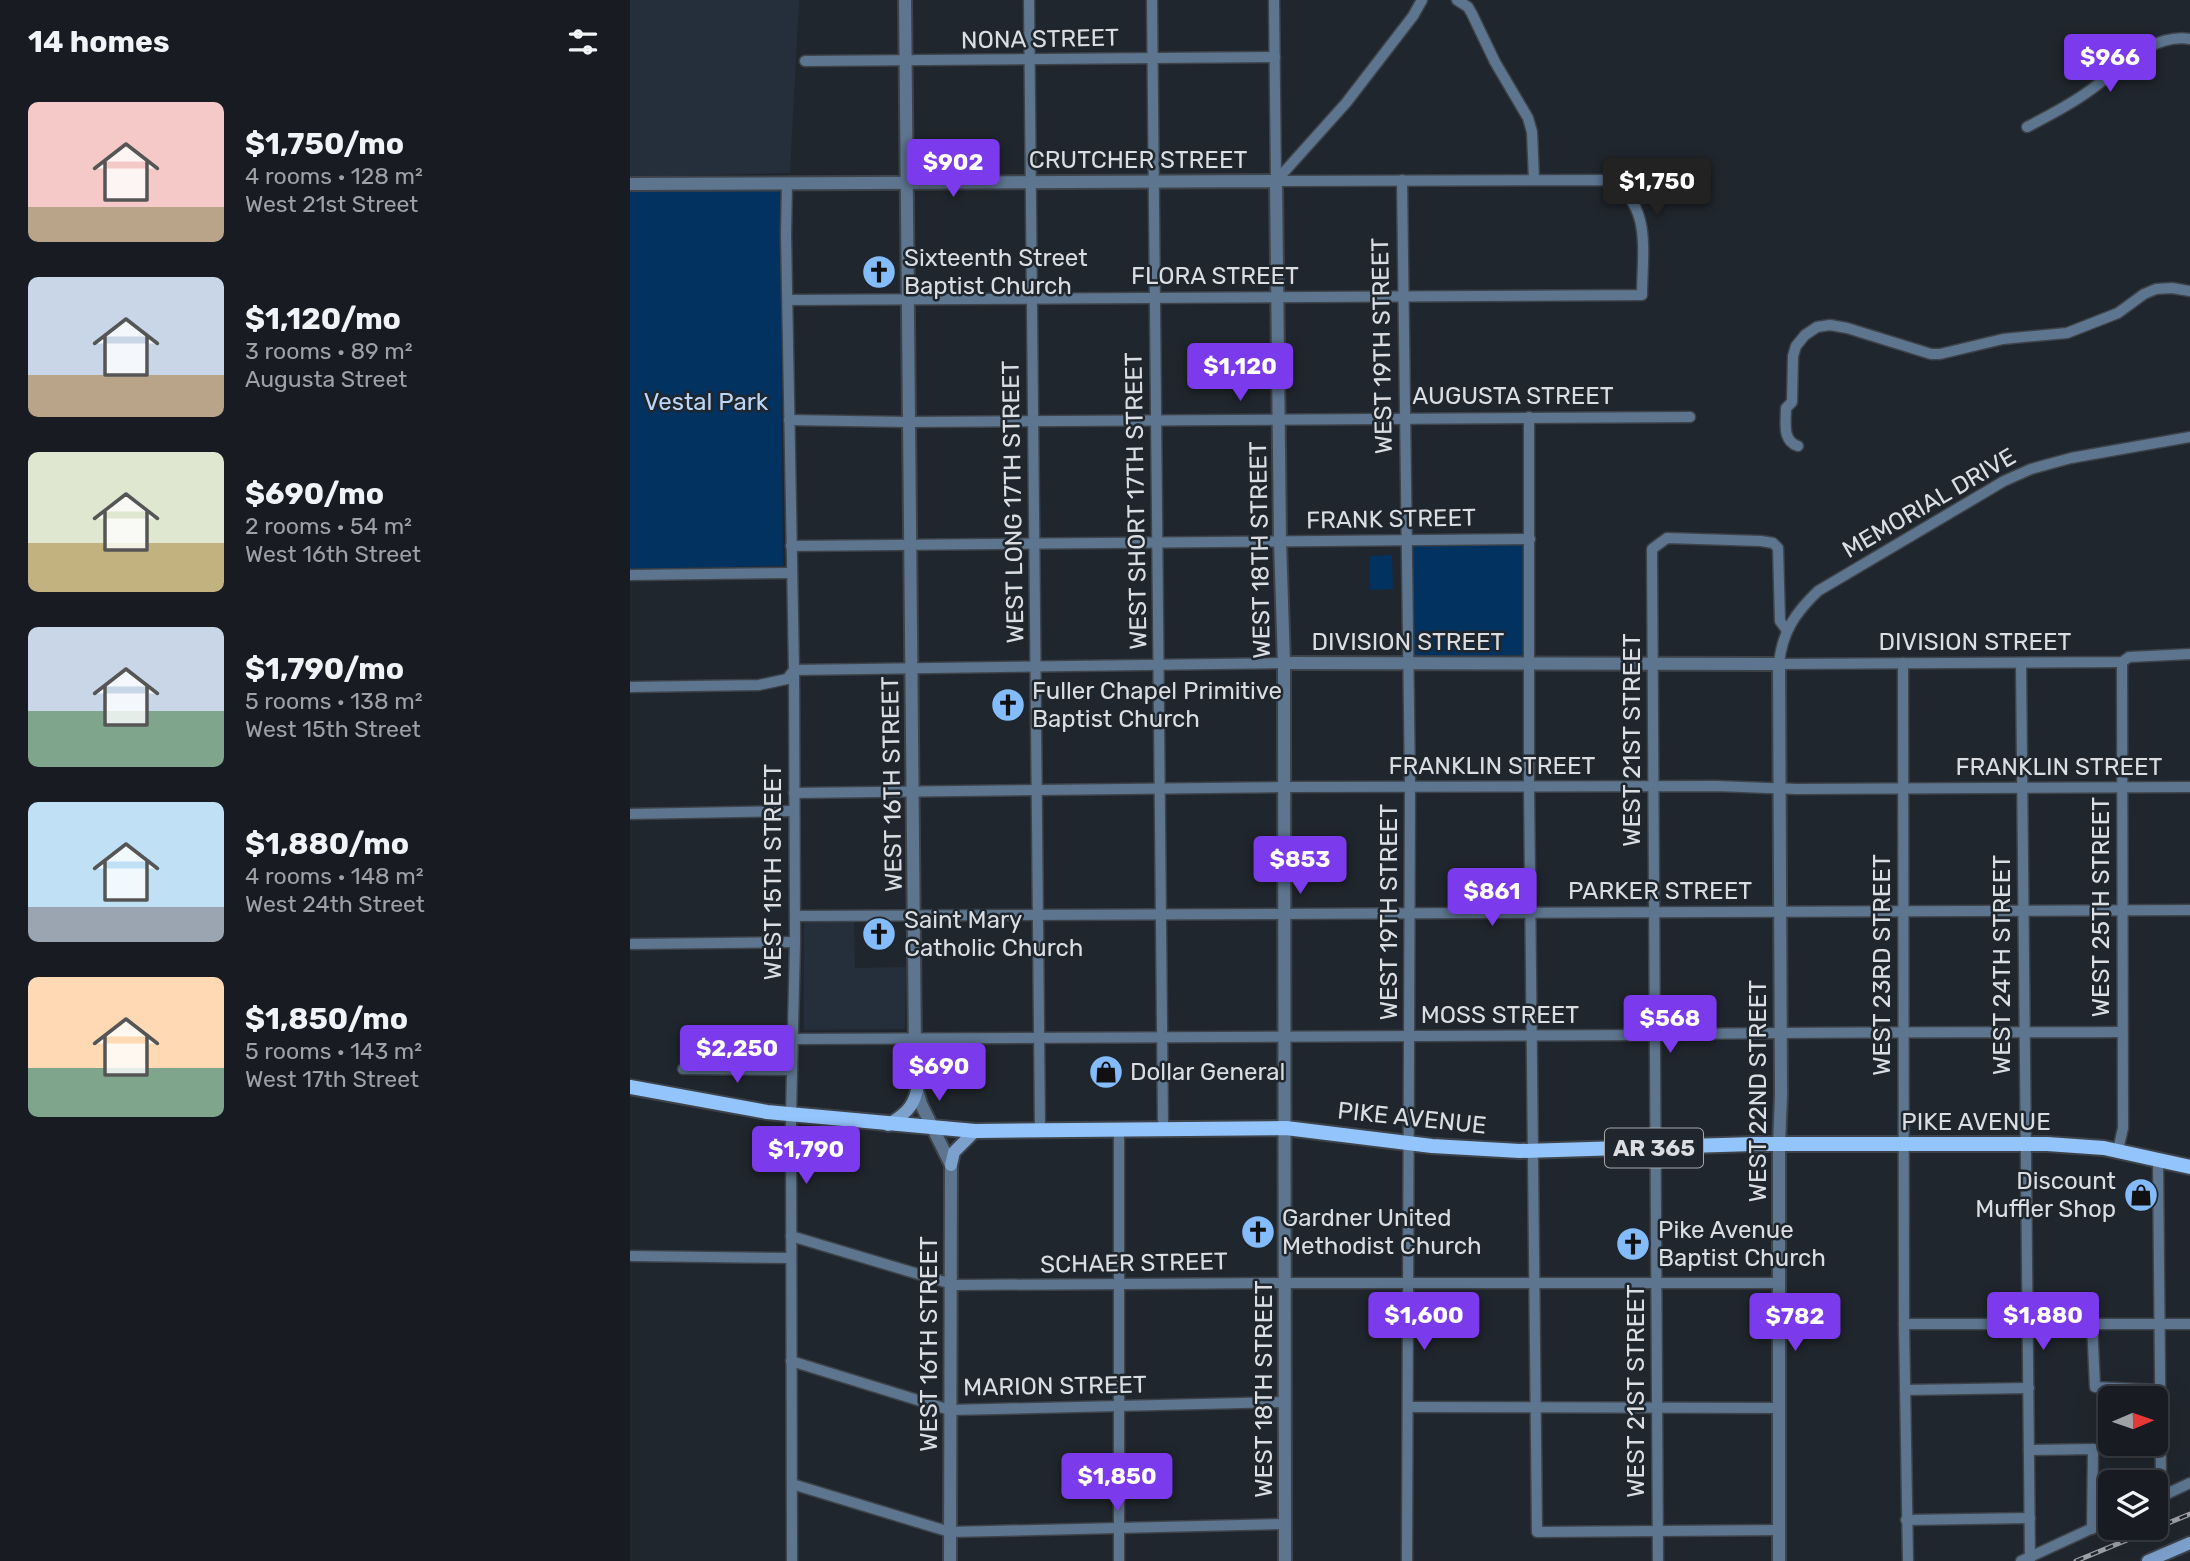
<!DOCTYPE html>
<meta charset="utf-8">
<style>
body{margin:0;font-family:Rubik,sans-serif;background:#25292f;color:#f1f3f6;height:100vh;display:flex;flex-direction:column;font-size:26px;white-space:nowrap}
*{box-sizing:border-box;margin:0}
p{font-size:23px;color:#9fa1a5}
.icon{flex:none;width:38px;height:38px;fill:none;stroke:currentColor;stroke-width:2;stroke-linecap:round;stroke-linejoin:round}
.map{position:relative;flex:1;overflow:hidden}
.drawer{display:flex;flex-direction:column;background:#181c22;width:630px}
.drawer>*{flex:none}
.needle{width:46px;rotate:88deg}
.buttons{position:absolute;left:1468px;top:1386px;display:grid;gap:14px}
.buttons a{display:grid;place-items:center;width:70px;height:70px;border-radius:10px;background:#181c22;box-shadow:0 7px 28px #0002,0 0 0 2px #363a40;font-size:35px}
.price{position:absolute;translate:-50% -60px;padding:0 16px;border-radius:7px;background:#7c3aed;color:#fff;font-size:23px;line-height:46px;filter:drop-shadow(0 2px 4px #0008)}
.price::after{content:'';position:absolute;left:50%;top:42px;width:21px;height:16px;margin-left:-10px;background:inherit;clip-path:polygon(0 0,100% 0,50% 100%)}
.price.on{background:#222;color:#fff}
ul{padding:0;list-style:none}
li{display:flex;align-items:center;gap:21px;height:175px;padding:0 28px}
li span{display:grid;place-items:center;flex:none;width:196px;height:140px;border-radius:10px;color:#555}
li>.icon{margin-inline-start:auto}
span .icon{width:84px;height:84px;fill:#fffc;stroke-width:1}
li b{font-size:30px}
h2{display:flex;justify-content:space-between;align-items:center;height:84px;padding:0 28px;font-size:30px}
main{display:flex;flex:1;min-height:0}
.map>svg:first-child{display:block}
.built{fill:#252f3b}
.green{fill:#02325f}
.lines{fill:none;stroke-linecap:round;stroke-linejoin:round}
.minor-casing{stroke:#3e434a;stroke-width:13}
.tertiary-casing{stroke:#3e434a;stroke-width:16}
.secondary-casing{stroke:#3e434a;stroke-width:16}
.primary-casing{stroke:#3e434a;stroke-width:18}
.minor{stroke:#5d758f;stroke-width:10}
.tertiary{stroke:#5d758f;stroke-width:12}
.secondary{stroke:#7ca1cd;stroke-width:12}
.primary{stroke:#94c4fc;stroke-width:14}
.rail-casing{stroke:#9ea2a8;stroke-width:5}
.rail{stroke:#20262d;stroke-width:2.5;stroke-dasharray:8;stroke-linecap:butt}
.labels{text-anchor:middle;stroke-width:5;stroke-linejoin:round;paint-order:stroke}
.shield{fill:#20262d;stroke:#a2a7ac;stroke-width:2}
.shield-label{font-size:23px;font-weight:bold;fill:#dadee3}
.street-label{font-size:24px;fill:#dadee3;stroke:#20262d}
.poi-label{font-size:24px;fill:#dadee3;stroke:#20262d;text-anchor:start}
.park-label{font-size:24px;fill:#bad7f9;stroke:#20262d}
</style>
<main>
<section class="drawer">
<h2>14 homes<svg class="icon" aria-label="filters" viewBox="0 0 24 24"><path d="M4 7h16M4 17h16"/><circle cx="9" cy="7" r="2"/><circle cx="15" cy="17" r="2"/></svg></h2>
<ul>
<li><span style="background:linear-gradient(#f6c9c9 75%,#b9a48a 0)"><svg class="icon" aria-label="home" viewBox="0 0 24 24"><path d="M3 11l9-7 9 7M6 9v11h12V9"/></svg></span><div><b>$1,750/mo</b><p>4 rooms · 128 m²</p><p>West 21st Street</p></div></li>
<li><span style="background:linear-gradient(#c9d6e8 70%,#b9a48a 0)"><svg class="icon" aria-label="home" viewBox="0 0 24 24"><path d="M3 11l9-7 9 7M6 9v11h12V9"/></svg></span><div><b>$1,120/mo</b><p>3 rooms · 89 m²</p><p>Augusta Street</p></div></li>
<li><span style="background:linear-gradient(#dfe7d0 65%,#c2b280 0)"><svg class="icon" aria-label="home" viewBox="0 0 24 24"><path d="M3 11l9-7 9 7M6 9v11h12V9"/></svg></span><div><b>$690/mo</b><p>2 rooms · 54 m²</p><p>West 16th Street</p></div></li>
<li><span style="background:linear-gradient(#c9d6e8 60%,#7fa58c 0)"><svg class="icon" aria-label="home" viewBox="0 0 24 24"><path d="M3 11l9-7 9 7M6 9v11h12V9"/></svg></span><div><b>$1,790/mo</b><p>5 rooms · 138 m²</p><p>West 15th Street</p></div></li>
<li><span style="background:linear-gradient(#bfe0f5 75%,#9aa5b1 0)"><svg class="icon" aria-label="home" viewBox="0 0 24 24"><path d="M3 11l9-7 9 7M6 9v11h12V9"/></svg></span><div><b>$1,880/mo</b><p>4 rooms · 148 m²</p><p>West 24th Street</p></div></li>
<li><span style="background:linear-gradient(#ffd9b3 65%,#7fa58c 0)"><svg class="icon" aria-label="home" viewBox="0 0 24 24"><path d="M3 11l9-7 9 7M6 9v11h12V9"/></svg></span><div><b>$1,850/mo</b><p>5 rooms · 143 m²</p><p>West 17th Street</p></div></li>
</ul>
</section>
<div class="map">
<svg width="1560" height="1561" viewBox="0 0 1560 1561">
<rect width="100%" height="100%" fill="#20262d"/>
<!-- built -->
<g class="built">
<polygon points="0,0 169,0 160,173 0,177"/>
<polygon points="174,920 224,921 225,968 276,967 275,1029 174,1030"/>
</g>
<!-- green -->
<g class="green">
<polygon points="150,187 153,566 0,569 0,189"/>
<polygon points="891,543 895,546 894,655 786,657 783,655 783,545"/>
<polygon points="762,555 763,589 740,590 740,556"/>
</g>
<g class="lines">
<!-- minor casing -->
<g class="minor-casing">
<g id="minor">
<polyline points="399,0 410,1129"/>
<polyline points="522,0 533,1128"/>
<polyline points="644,0 646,181"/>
<polyline points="827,0 838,7 842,14 865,62 898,118 902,132 904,179"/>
<polyline points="175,61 645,57"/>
<path d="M 1397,127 C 1418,116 1440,105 1459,91 C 1489,70 1520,33 1560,39"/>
<polyline points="772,180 780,787 777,1561"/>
<polyline points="646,181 716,103 783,16 792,0"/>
<polyline points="157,183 156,234 164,670 165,942 161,1115 162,1561"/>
<path d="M 158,300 L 1012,295 C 1012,252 1023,203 978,180 L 646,181"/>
<polyline points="899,417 899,786 907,1532 1149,1530"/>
<polyline points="159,420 279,422 1060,417"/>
<path d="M 1560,437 L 1441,458 L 1401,469 L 1374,481 L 1188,591 C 1165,613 1152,632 1149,664 L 1492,662 L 1499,657 L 1560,654"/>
<path d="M 1168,446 C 1152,441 1156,423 1156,408 L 1162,402 L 1163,356 L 1166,346 L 1175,335 L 1187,327 L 1200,325 L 1217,328 L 1301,354 L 1310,354 L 1373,339 L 1437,333 L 1488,313 L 1514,294 L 1526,289 L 1542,288 L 1560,291"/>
<polyline points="161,546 900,539"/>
<polyline points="0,575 161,573"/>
<polyline points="1273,663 1274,1324 1278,1561"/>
<polyline points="1391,663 1400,1561"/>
<polyline points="0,687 129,685 157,679 164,670 654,663"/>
<polyline points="164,793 654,787 1087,786 1166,789 1560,787"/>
<polyline points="0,814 164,811"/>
<polyline points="165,916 1560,910"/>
<polyline points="0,944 165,942"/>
<path d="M 163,1039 L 1025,1035 C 1180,1031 1336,1033 1492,1032"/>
<polyline points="53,1069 162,1070"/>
<polyline points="489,1128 489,1561"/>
<polyline points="1488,1150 1493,1128 1492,662"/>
<polyline points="1528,1159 1531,1482 1535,1494"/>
<polyline points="161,1236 325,1285 655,1283 1149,1283"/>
<polyline points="0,1256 161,1258"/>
<polyline points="1462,1323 1465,1387 1529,1390"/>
<polyline points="1274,1324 1560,1324"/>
<polyline points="161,1361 320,1410 655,1402"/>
<polyline points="1275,1390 1399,1388"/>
<polyline points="779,1407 1149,1408"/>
<polyline points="1399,1450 1463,1449 1462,1529"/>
<polyline points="162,1484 320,1532 655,1524"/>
<polyline points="1526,1499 1560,1483"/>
<polyline points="1276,1520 1400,1518"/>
<polyline points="1028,1561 1022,549 1037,538 1131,541 1143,543 1148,548 1150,621 1156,629"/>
<polyline points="1391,1561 1480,1520"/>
</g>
</g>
<!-- tertiary casing -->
<g class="tertiary-casing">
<g id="tertiary">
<polyline points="275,0 285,1051 287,1090 291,1104 321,1165 320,1561"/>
<polyline points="0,184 646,181 650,541 654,663 655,1561"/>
<polyline points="654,663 1149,664 1151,1095 1149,1145 1149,1561"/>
</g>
</g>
<!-- secondary casing -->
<g class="secondary-casing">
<g id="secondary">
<path d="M 258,1125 C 273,1115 283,1109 287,1090"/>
<polyline points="321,1165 324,1152 345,1131"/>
<polyline points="1518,1561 1560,1543"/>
</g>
</g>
<!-- primary casing -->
<g class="primary-casing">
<polyline id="primary" points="0,1087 137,1112 345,1131 656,1128 802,1146 890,1151 1124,1144 1417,1144 1474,1148 1560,1167"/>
</g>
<!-- minor -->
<use href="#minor" class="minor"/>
<!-- tertiary -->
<use href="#tertiary" class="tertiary"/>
<!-- secondary -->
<use href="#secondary" class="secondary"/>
<!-- primary -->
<use href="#primary" class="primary"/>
<!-- rail casing -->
<g class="rail-casing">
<polyline id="rail" points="1446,1561 1560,1514"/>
</g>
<!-- rail -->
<use href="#rail" class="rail"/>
</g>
<!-- icons -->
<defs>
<g id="church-disc" transform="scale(1.75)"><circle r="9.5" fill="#84bcfb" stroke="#20262d"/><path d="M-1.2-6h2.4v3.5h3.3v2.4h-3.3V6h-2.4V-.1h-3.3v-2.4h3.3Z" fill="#111"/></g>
<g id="shop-disc" transform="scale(1.75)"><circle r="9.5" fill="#84bcfb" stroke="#20262d"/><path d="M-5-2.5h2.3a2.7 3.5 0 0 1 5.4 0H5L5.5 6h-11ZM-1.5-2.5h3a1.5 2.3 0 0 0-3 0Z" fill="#111"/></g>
</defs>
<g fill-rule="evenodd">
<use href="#church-disc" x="249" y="272"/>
<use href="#church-disc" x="378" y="705"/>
<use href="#church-disc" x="249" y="934"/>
<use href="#shop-disc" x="476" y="1072"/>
<use href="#shop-disc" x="1511" y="1195"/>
<use href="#church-disc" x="628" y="1232"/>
<use href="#church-disc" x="1003" y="1244"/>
</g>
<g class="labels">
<!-- shield labels -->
<rect class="shield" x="975" y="1128.5" width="98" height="39" rx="5"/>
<g class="shield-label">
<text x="1024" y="1156">AR 365</text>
</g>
<!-- street labels -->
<g class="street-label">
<text transform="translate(410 39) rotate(-1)" y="8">NONA STREET</text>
<text x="508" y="168">CRUTCHER STREET</text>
<text x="585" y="284">FLORA STREET</text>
<text transform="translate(752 346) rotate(-91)" y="8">WEST 19TH STREET</text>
<text x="883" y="404">AUGUSTA STREET</text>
<text transform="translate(506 501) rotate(-91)" y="8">WEST SHORT 17TH STREET</text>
<text transform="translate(383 502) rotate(-91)" y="8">WEST LONG 17TH STREET</text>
<text transform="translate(1299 503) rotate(-30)" y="8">MEMORIAL DRIVE</text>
<text transform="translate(761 519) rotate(-1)" y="8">FRANK STREET</text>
<text transform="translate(630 550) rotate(-91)" y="8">WEST 18TH STREET</text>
<text x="778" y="650">DIVISION STREET</text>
<text x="1345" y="650">DIVISION STREET</text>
<text transform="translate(1002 740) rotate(-90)" y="8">WEST 21ST STREET</text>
<text x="862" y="774">FRANKLIN STREET</text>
<text x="1429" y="775">FRANKLIN STREET</text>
<text transform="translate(262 784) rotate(-91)" y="8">WEST 16TH STREET</text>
<text transform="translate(143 872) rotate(-90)" y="8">WEST 15TH STREET</text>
<text x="1030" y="899">PARKER STREET</text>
<text transform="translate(1471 907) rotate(-90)" y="8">WEST 25TH STREET</text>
<text transform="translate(759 912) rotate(-90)" y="8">WEST 19TH STREET</text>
<text transform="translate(1252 965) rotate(-90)" y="8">WEST 23RD STREET</text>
<text transform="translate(1372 965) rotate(-90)" y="8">WEST 24TH STREET</text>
<text x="870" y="1023">MOSS STREET</text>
<text transform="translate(1128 1091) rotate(-90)" y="8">WEST 22ND STREET</text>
<text transform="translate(782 1118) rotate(6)" y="8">PIKE AVENUE</text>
<text x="1346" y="1130">PIKE AVENUE</text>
<text transform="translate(504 1263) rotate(-1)" y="8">SCHAER STREET</text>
<text transform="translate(299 1344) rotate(-90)" y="8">WEST 16TH STREET</text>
<text transform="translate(425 1386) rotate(-1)" y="8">MARION STREET</text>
<text transform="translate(634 1389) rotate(-90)" y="8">WEST 18TH STREET</text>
<text transform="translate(1006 1391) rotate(-90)" y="8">WEST 21ST STREET</text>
</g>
<!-- poi labels -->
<g class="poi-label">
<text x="274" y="266">Sixteenth Street<tspan x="274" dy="28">Baptist Church</tspan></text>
<text x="402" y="699">Fuller Chapel Primitive<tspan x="402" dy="28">Baptist Church</tspan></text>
<text x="274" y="928">Saint Mary<tspan x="274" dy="28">Catholic Church</tspan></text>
<text x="500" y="1080">Dollar General</text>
<text x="1486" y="1189" text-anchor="end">Discount<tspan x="1486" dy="28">Muffler Shop</tspan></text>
<text x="652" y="1226">Gardner United<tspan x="652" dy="28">Methodist Church</tspan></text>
<text x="1028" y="1238">Pike Avenue<tspan x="1028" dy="28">Baptist Church</tspan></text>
</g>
<!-- park labels -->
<g class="park-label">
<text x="76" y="410">Vestal Park</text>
</g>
</g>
</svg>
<div class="buttons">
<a><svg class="needle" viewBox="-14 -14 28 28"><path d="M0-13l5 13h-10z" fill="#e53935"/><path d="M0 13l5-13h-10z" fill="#9fa1a5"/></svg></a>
<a><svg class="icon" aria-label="layers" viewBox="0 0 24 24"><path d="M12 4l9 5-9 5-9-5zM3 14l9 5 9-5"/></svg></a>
</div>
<b class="price" style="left:1480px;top:94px">$966</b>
<b class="price" style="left:323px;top:199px">$902</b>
<b class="price on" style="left:1027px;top:218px">$1,750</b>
<b class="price" style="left:610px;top:403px">$1,120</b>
<b class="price" style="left:670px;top:896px">$853</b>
<b class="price" style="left:862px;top:928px">$861</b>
<b class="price" style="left:1040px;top:1055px">$568</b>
<b class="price" style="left:107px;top:1085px">$2,250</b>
<b class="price" style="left:309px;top:1103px">$690</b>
<b class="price" style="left:176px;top:1186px">$1,790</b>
<b class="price" style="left:794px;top:1352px">$1,600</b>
<b class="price" style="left:1413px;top:1352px">$1,880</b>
<b class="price" style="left:1165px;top:1353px">$782</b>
<b class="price" style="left:487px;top:1513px">$1,850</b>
</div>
</main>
